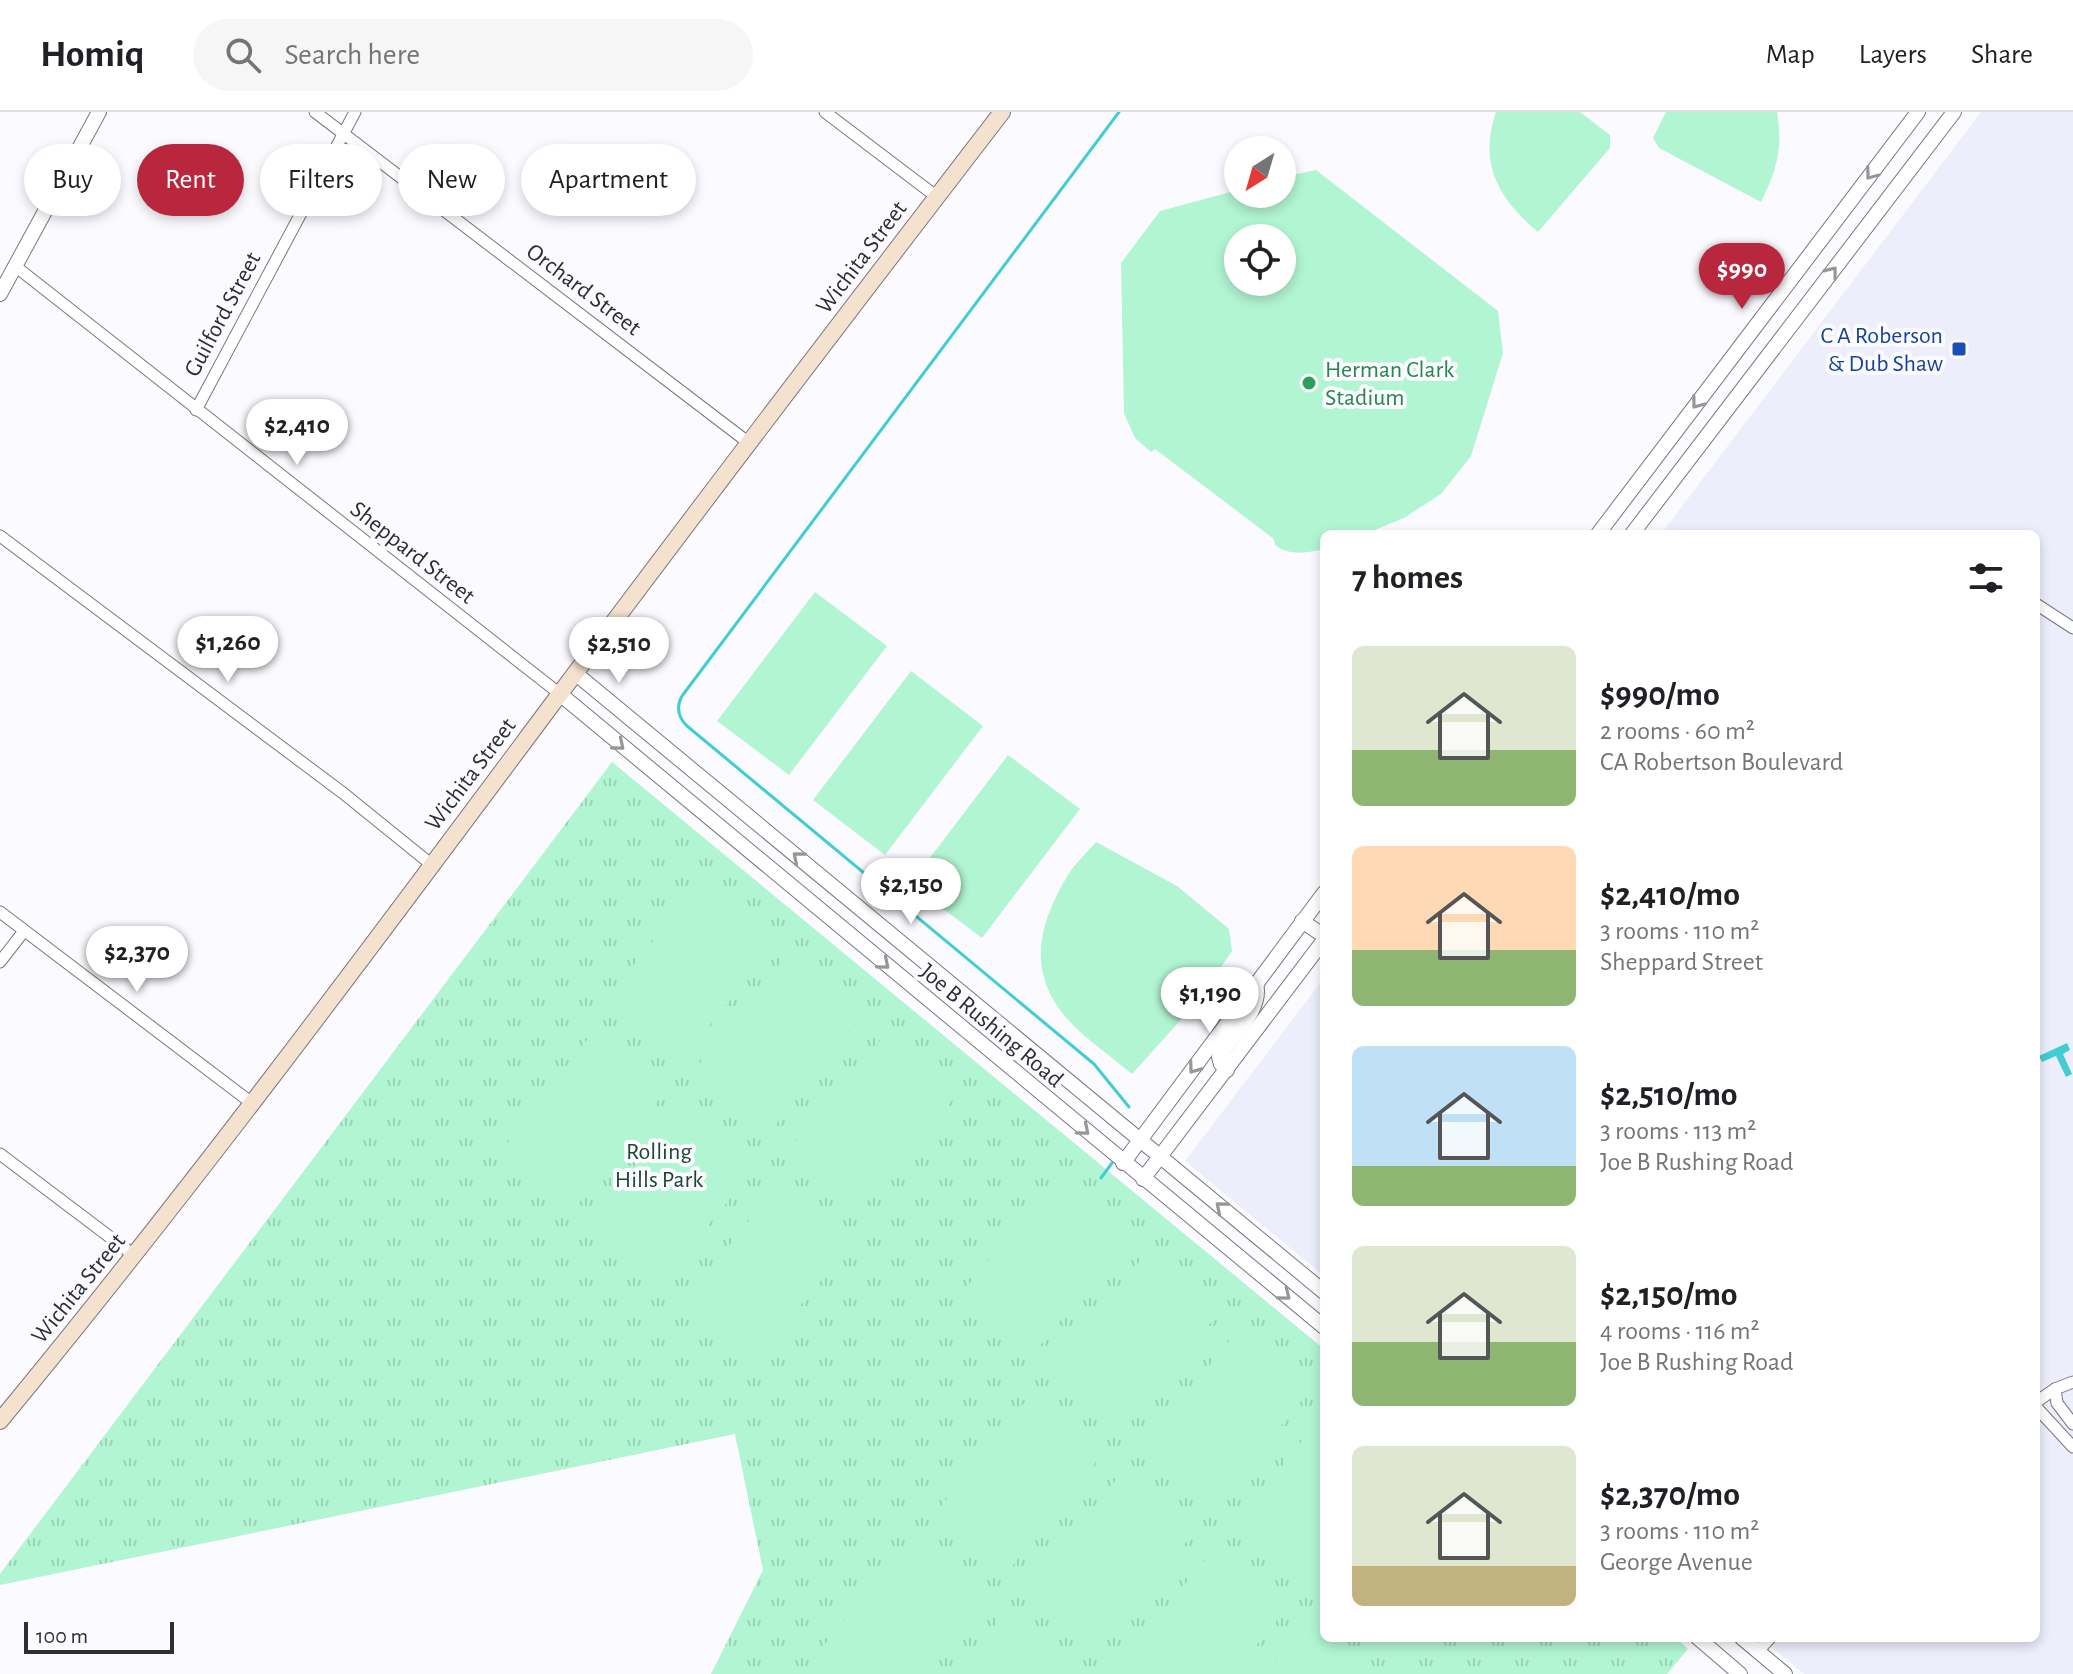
<!DOCTYPE html>
<meta charset="utf-8">
<style>
body{margin:0;font-family:"Alegreya Sans",sans-serif;background:#f6f6f6;color:#202124;height:100vh;display:flex;flex-direction:column;font-size:30px;white-space:nowrap}
*{box-sizing:border-box;margin:0}
p{font-size:26px;color:#757577}
.icon{flex:none;width:44px;height:44px;fill:none;stroke:currentColor;stroke-width:2;stroke-linecap:round;stroke-linejoin:round}
.map{position:relative;flex:1;overflow:hidden}
.drawer{position:absolute;left:1320px;top:418px;width:720px;height:1112px;display:flex;flex-direction:column;background:#fff;border-radius:12px;box-shadow:0 4px 12px #0003}
.drawer>*{flex:none}
.top-card{position:absolute;left:24px;top:32px;width:760px;height:72px;display:flex;gap:16px}
.needle{width:52px;rotate:217deg}
.fabs{position:absolute;left:1224px;top:24px;display:grid;gap:16px}
.fabs a{display:grid;place-items:center;width:72px;height:72px;border-radius:50%;background:#fff;box-shadow:0 4px 12px #0003;font-size:40px}
.scale{position:absolute;left:24px;bottom:20px;width:150px;box-sizing:border-box;padding-left:8px;border:4px solid #2d2e30;border-top:0;font-size:22px;line-height:28px;white-space:nowrap;color:#2d2e30;-webkit-text-stroke:6px #fbfbff;paint-order:stroke}
.price{position:absolute;translate:-50% -68px;padding:0 18px;border-radius:28px;background:#fff;color:#222;font-size:26px;line-height:52px;filter:drop-shadow(0 2px 4px #0008)}
.price::after{content:'';position:absolute;left:50%;top:48px;width:24px;height:18px;margin-left:-12px;background:inherit;clip-path:polygon(0 0,100% 0,50% 100%)}
.price.current{background:#b8273d;color:#fff}
ul{padding:0;list-style:none}
li{display:flex;align-items:center;gap:24px;height:200px;padding:0 32px}
li span{display:grid;place-items:center;flex:none;width:224px;height:160px;border-radius:12px;color:#555}
li>.icon{margin-inline-start:auto}
span .icon{width:96px;height:96px;fill:#fffc;stroke-width:1}
li b{font-size:34px}
h2{display:flex;justify-content:space-between;align-items:center;height:96px;padding:0 32px;font-size:34px}
.tag{padding:0 28px;border-radius:36px;background:#fff;box-shadow:0 4px 12px #0003;font-size:28px;line-height:72px}
.tag.current{background:#b8273d;color:#fff}
header{display:flex;align-items:center;gap:48px;box-sizing:border-box;height:112px;padding:0 40px;background:#fff;border-bottom:2px solid #e0e0e0}
header strong{font-size:38px}
nav{display:flex;gap:44px;margin-inline-start:auto;font-size:28px}
.search{width:560px;height:72px;background:#f6f6f6;display:flex;align-items:center;gap:20px;box-sizing:border-box;padding:0 28px;border-radius:44px;color:#757577;font-size:30px}
.map>svg:first-child{display:block}
.built{fill:#edeefc}
.park{fill:url(#park-tufts)}
.pitch{fill:#b2f5d2;fill-rule:evenodd}
.water{fill:#41cdd3}
.lines{fill:none;stroke-linecap:round;stroke-linejoin:round}
.stream{stroke:#41cdd3;stroke-width:3}
.minor-casing{stroke:#77777d;stroke-width:13}
.tertiary-casing{stroke:#77777d;stroke-width:16}
.secondary-casing{stroke:#77777d;stroke-width:18}
.minor{stroke:#fff;stroke-width:11}
.tertiary{stroke:#fff;stroke-width:14}
.secondary{stroke:#f4e2ce;stroke-width:16}
.oneway{stroke:#969698}
.transit-dot{fill:#1a4fb4;stroke:#fbfbff;stroke-width:3}
.leisure-dot{fill:#2e9e5b;stroke:#fbfbff;stroke-width:3}
.labels{text-anchor:middle;stroke-width:8;stroke-linejoin:round;paint-order:stroke}
.street-label{font-size:24px;fill:#2d2e30;stroke:#fbfbff}
.transit-label{font-size:24px;fill:#164399;stroke:#fbfbff;text-anchor:end}
.leisure-label{font-size:24px;fill:#27864d;stroke:#fbfbff;text-anchor:start}
.park-label{font-size:24px;fill:#1d4734;stroke:#fbfbff}
</style>
<header>
<strong>Homiq</strong>
<div class="search"><svg class="icon" aria-label="search" viewBox="0 0 24 24"><circle cx="10" cy="10" r="6"/><path d="M15 15l6 6"/></svg>Search here</div>
<nav><a>Map</a><a>Layers</a><a>Share</a></nav>
</header>
<div class="map">
<svg width="2073" height="1562" viewBox="0 0 2073 1562">
<defs>
<pattern id="park-tufts" width="24" height="20" patternUnits="userSpaceOnUse" patternTransform="scale(2)"><rect width="24" height="20" fill="#b2f5d2"/><path d="M3 7l-1-3M5 7V3M7 7l1-3M15 17l-1-3M17 17v-4M19 17l1-3" fill="none" stroke="#99d2b5"/></pattern>
</defs>
<rect width="100%" height="100%" fill="#fbfbff"/>
<!-- built -->
<g class="built">
<polygon points="1981,0 2073,0 2073,1562 1804,1562 1761,1526 2036,1526 2036,422 1661,422"/>
<polygon points="1324,866 1324,1164 1185,1049"/>
</g>
<!-- park -->
<polygon class="park" points="612,650 1324,1237 1324,1526 1676,1526 1688,1537 1667,1562 711,1562 763,1458 735,1322 0,1473 0,1462"/>
<!-- pitch -->
<g class="pitch">
<path d="M 1496,0 L 1580,0 L 1610,23 L 1610,36 L 1538,120 C 1499,87 1478,52 1496,0 Z"/>
<path d="M 1666,0 L 1777,0 C 1783,37 1777,57 1761,90 L 1659,36 L 1653,26 Z"/>
<path d="M 1316,58 L 1498,199 L 1503,241 L 1471,344 L 1441,382 L 1404,406 L 1365,422 L 1324,422 L 1324,437 C 1308,441 1289,444 1275,433 L 1274,427 L 1155,337 L 1151,340 L 1135,326 L 1124,301 L 1121,151 L 1160,99 L 1238,78 L 1238,82 L 1282,82 L 1282,65 ZM 1238,126 L 1282,126 L 1282,170 L 1238,170 Z"/>
<polygon points="815,480 887,534 789,663 717,609"/>
<polygon points="911,559 983,614 885,743 813,688"/>
<polygon points="1008,643 1080,697 982,826 910,772"/>
<path d="M 1096,730 L 1177,774 L 1229,817 L 1232,839 L 1196,891 L 1132,962 C 1112,945 1088,929 1070,910 C 1026,863 1037,814 1068,763 C 1075,751 1087,741 1096,730 Z"/>
<polygon points="699,773 774,835 676,954 601,892"/>
<polygon points="784,846 860,907 765,1026 689,965"/>
<polygon points="590,924 664,981 571,1101 497,1044"/>
<polygon points="882,926 954,986 856,1103 784,1043"/>
<polygon points="683,997 755,1057 657,1174 585,1114"/>
<polygon points="1053,1069 1126,1128 1030,1246 957,1187"/>
<polygon points="775,1076 848,1135 752,1253 680,1194"/>
<polygon points="1143,1145 1216,1204 1120,1323 1047,1263"/>
<polygon points="1234,1223 1307,1282 1211,1400 1138,1341"/>
<polygon points="1028,1286 1100,1345 1004,1464 932,1405"/>
<polygon points="1324,1302 1324,1450 1304,1475 1231,1416"/>
<polygon points="1119,1364 1192,1423 1095,1541 1023,1482"/>
<polygon points="909,1428 982,1487 921,1562 832,1562 813,1547"/>
<polygon points="1212,1439 1285,1498 1233,1562 1122,1562 1116,1557"/>
<polygon points="1000,1506 1069,1562 955,1562"/>
<polygon points="1304,1514 1362,1562 1265,1562"/>
<polygon points="1366,1526 1415,1526 1395,1550"/>
</g>
<!-- water -->
<polygon class="water" points="2067,931 2070,938 2063,942 2072,962 2066,965 2056,944 2042,950 2039,944"/>
<g class="lines">
<!-- stream -->
<g class="stream">
<path d="M 1119,0 L 682,584 C 676,595 678,605 687,614 L 1094,952 L 1129,995"/>
<polyline points="1101,1066 1112,1051"/>
</g>
<!-- minor casing -->
<g class="minor-casing">
<g id="minor">
<polyline points="315,0 749,331"/>
<polyline points="825,0 937,85"/>
<polyline points="15,154 560,582"/>
<polyline points="196,298 355,0"/>
<polyline points="0,424 343,681 432,753"/>
<polyline points="2036,492 2073,516"/>
<polyline points="0,800 253,992"/>
<polyline points="0,850 24,819"/>
<polyline points="0,1042 135,1144"/>
<polyline points="2055,1277 2057,1291 2073,1312"/>
<polyline points="2036,1290 2055,1277 2073,1270"/>
<polyline points="2036,1295 2073,1335"/>
<polyline points="1758,1539 1770,1526"/>
</g>
</g>
<!-- tertiary casing -->
<g class="tertiary-casing">
<g id="tertiary">
<polyline points="0,182 99,0"/>
<polyline points="1598,422 1918,0"/>
<polyline points="1632,422 1954,0"/>
<polyline points="575,561 1324,1180"/>
<polyline points="560,582 1324,1215"/>
<polyline points="1302,809 1324,824"/>
<path d="M 1227,958 L 1221,952 L 1219,945 C 1232,922 1263,899 1256,871"/>
<polyline points="1123,1051 1324,781"/>
<polyline points="1143,1067 1324,828"/>
<polyline points="1698,1526 1740,1562"/>
<polyline points="1742,1526 1785,1562"/>
</g>
</g>
<!-- secondary casing -->
<g class="secondary-casing">
<path id="secondary" d="M 0,1309 C 194,1074 374,831 556,587 C 703,390 852,195 1002,0"/>
</g>
<!-- minor -->
<use href="#minor" class="minor"/>
<!-- tertiary -->
<use href="#tertiary" class="tertiary"/>
<!-- secondary -->
<use href="#secondary" class="secondary"/>
</g>
<!-- one-way arrows -->
<defs><path id="oneway-chevron" d="M-2-3.5L2.5 0L-2 3.5" fill="none" stroke-width="1.6" stroke-linecap="round" stroke-linejoin="round" transform="scale(2)"/></defs>
<g class="oneway">
<use href="#oneway-chevron" transform="translate(1871 62) rotate(127)"/>
<use href="#oneway-chevron" transform="translate(1832 160) rotate(-52)"/>
<use href="#oneway-chevron" transform="translate(1697 291) rotate(127)"/>
<use href="#oneway-chevron" transform="translate(619 633) rotate(40)"/>
<use href="#oneway-chevron" transform="translate(798 745) rotate(-140)"/>
<use href="#oneway-chevron" transform="translate(884 852) rotate(40)"/>
<use href="#oneway-chevron" transform="translate(1194 956) rotate(126)"/>
<use href="#oneway-chevron" transform="translate(1084 1018) rotate(40)"/>
<use href="#oneway-chevron" transform="translate(1221 1095) rotate(-140)"/>
<use href="#oneway-chevron" transform="translate(1285 1183) rotate(39)"/>
</g>
<!-- markers -->
<rect class="transit-dot" x="1951" y="229" width="16" height="16" rx="4"/>
<circle class="leisure-dot" cx="1309" cy="271" r="8"/>
<g class="labels">
<!-- street labels -->
<g class="street-label">
<text transform="translate(861 145) rotate(-53)" y="8">Wichita Street</text>
<text transform="translate(584 177) rotate(37)" y="8">Orchard Street</text>
<text transform="translate(222 202) rotate(-62)" y="8">Guilford Street</text>
<text transform="translate(413 440) rotate(38)" y="8">Sheppard Street</text>
<text transform="translate(470 662) rotate(-53)" y="8">Wichita Street</text>
<text transform="translate(992 913) rotate(40)" y="8">Joe B Rushing Road</text>
<text transform="translate(78 1176) rotate(-51)" y="8">Wichita Street</text>
</g>
<!-- transit labels -->
<g class="transit-label">
<text x="1943" y="231">C A Roberson<tspan x="1943" dy="28">&amp; Dub Shaw</tspan></text>
</g>
<!-- leisure labels -->
<g class="leisure-label">
<text x="1325" y="265">Herman Clark<tspan x="1325" dy="28">Stadium</tspan></text>
</g>
<!-- park labels -->
<g class="park-label">
<text x="659" y="1047">Rolling<tspan x="659" dy="28">Hills Park</tspan></text>
</g>
</g>
</svg>
<div class="fabs">
<a><svg class="needle" viewBox="-14 -14 28 28"><path d="M0-13l5 13h-10z" fill="#e53935"/><path d="M0 13l5-13h-10z" fill="#757577"/></svg></a>
<a><svg class="icon" aria-label="locate" viewBox="0 0 24 24"><circle cx="12" cy="12" r="6"/><path d="M12 2v4M12 18v4M2 12h4M18 12h4"/></svg></a>
</div>
<div class="scale">100 m</div>
<b class="price current" style="left:1742px;top:199px">$990</b>
<b class="price" style="left:297px;top:355px">$2,410</b>
<b class="price" style="left:228px;top:572px">$1,260</b>
<b class="price" style="left:619px;top:573px">$2,510</b>
<b class="price" style="left:911px;top:814px">$2,150</b>
<b class="price" style="left:137px;top:882px">$2,370</b>
<b class="price" style="left:1210px;top:923px">$1,190</b>
<div class="top-card">
<a class="tag">Buy</a>
<a class="tag current">Rent</a>
<a class="tag">Filters</a>
<a class="tag">New</a>
<a class="tag">Apartment</a>
</div>
<section class="drawer">
<h2>7 homes<svg class="icon" aria-label="filters" viewBox="0 0 24 24"><path d="M4 7h16M4 17h16"/><circle cx="9" cy="7" r="2"/><circle cx="15" cy="17" r="2"/></svg></h2>
<ul>
<li><span style="background:linear-gradient(#dfe7d0 65%,#8fb573 0)"><svg class="icon" aria-label="home" viewBox="0 0 24 24"><path d="M3 11l9-7 9 7M6 9v11h12V9"/></svg></span><div><b>$990/mo</b><p>2 rooms · 60 m²</p><p>CA Robertson Boulevard</p></div></li>
<li><span style="background:linear-gradient(#ffd9b3 65%,#8fb573 0)"><svg class="icon" aria-label="home" viewBox="0 0 24 24"><path d="M3 11l9-7 9 7M6 9v11h12V9"/></svg></span><div><b>$2,410/mo</b><p>3 rooms · 110 m²</p><p>Sheppard Street</p></div></li>
<li><span style="background:linear-gradient(#bfe0f5 75%,#8fb573 0)"><svg class="icon" aria-label="home" viewBox="0 0 24 24"><path d="M3 11l9-7 9 7M6 9v11h12V9"/></svg></span><div><b>$2,510/mo</b><p>3 rooms · 113 m²</p><p>Joe B Rushing Road</p></div></li>
<li><span style="background:linear-gradient(#dfe7d0 60%,#8fb573 0)"><svg class="icon" aria-label="home" viewBox="0 0 24 24"><path d="M3 11l9-7 9 7M6 9v11h12V9"/></svg></span><div><b>$2,150/mo</b><p>4 rooms · 116 m²</p><p>Joe B Rushing Road</p></div></li>
<li><span style="background:linear-gradient(#dfe7d0 75%,#c2b280 0)"><svg class="icon" aria-label="home" viewBox="0 0 24 24"><path d="M3 11l9-7 9 7M6 9v11h12V9"/></svg></span><div><b>$2,370/mo</b><p>3 rooms · 110 m²</p><p>George Avenue</p></div></li>
</ul>
</section>
</div>
